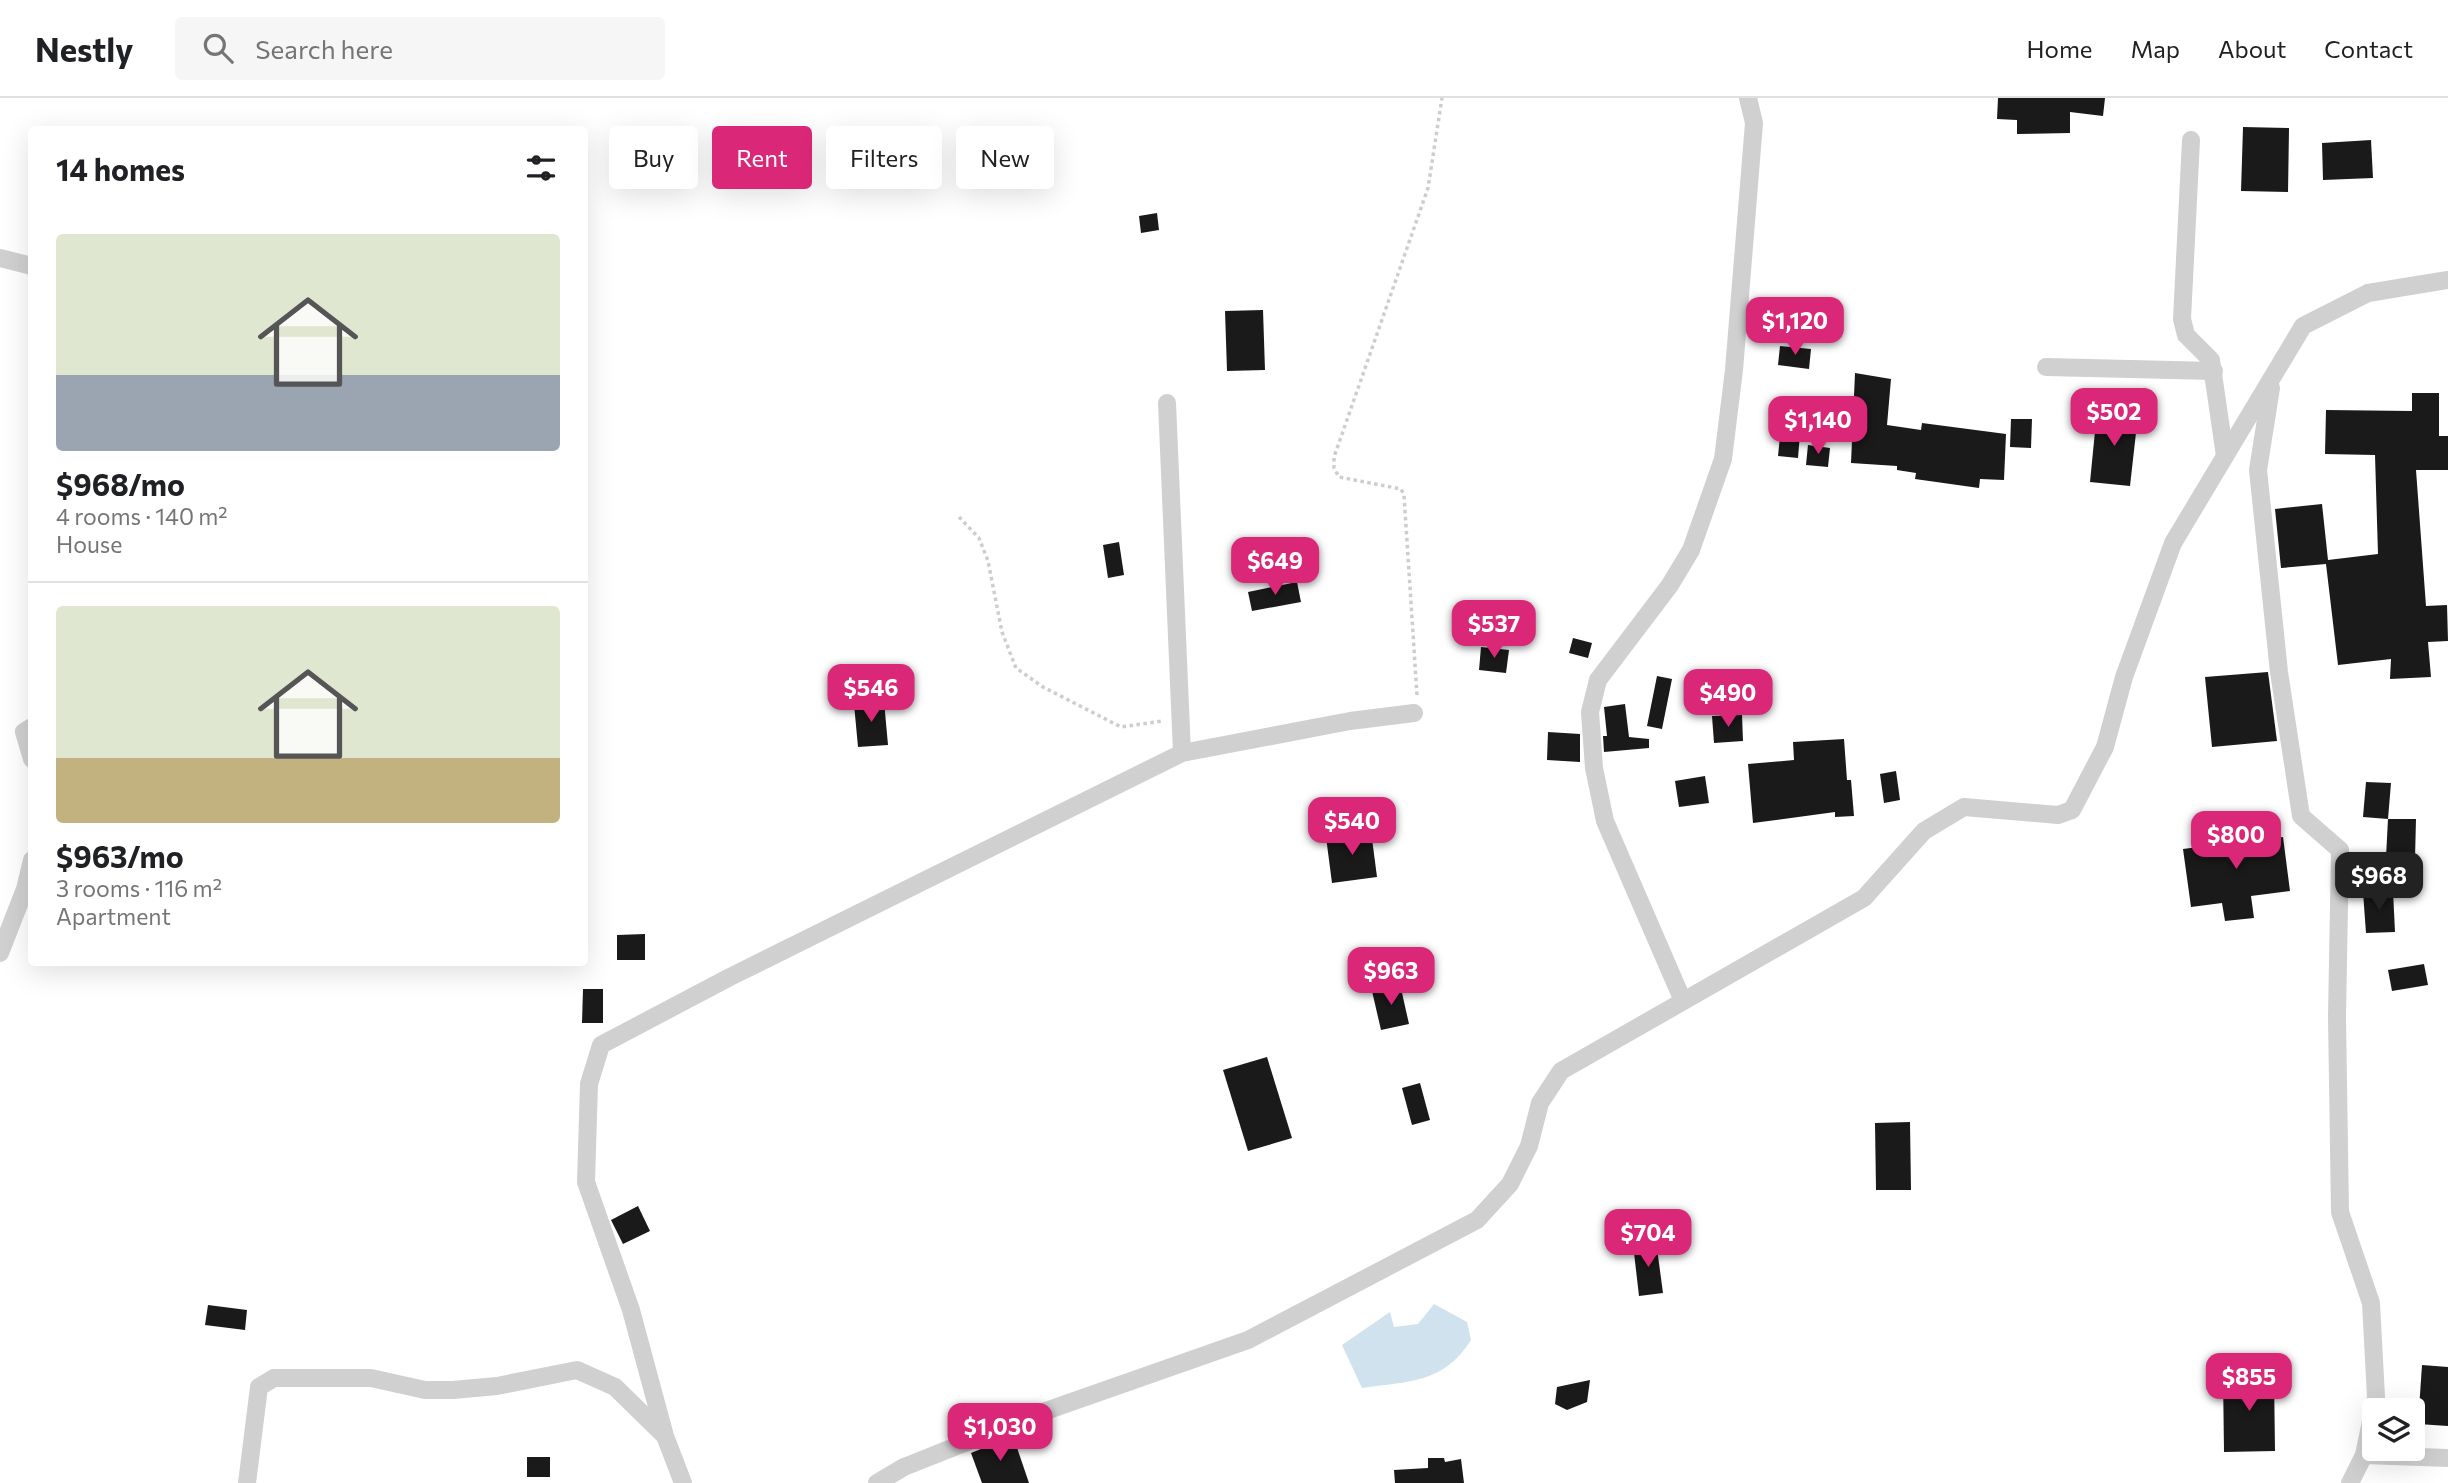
<!DOCTYPE html>
<meta charset="utf-8">
<style>
body{margin:0;font-family:Commissioner,sans-serif;background:#f6f6f6;color:#202124;height:100vh;display:flex;flex-direction:column;font-size:26px;white-space:nowrap}
*{box-sizing:border-box;margin:0}
p{font-size:23px;color:#757577}
.icon{flex:none;width:38px;height:38px;fill:none;stroke:currentColor;stroke-width:2;stroke-linecap:round;stroke-linejoin:round}
.map{position:relative;flex:1;overflow:hidden}
.drawer{position:absolute;left:28px;top:28px;width:560px;height:840px;display:flex;flex-direction:column;background:#fff;border-radius:7px;box-shadow:0 7px 28px #0002}
.drawer>*{flex:none}
.guide{position:absolute;left:609px;top:28px;width:665px;height:63px;display:flex;gap:14px}
.controls{position:absolute;left:2362px;top:1300px;display:grid;gap:14px}
.controls a{display:grid;place-items:center;width:63px;height:63px;border-radius:7px;background:#fff;box-shadow:0 7px 28px #0002;font-size:35px}
.price{position:absolute;translate:-50% -60px;padding:0 16px;border-radius:14px;background:#db2777;color:#fff;font-size:23px;line-height:46px;filter:drop-shadow(0 2px 4px #0008)}
.price::after{content:'';position:absolute;left:50%;top:42px;width:21px;height:16px;margin-left:-10px;background:inherit;clip-path:polygon(0 0,100% 0,50% 100%)}
.price.active{background:#222;color:#fff}
ul{padding:0;list-style:none}
li{display:grid;align-content:center;gap:14px;height:371px;padding:0 28px}
li+li{border-top:2px solid #e0e0e0}
li span{display:grid;place-items:center;height:217px;border-radius:7px;color:#555}
li>.icon{margin-inline-start:auto}
span .icon{width:126px;height:126px;fill:#fffc;stroke-width:1}
li b{font-size:30px}
h2{display:flex;justify-content:space-between;align-items:center;height:84px;padding:0 28px;font-size:30px}
.chip{padding:0 24px;border-radius:7px;background:#fff;box-shadow:0 7px 28px #0002;font-size:24px;line-height:63px}
.chip.active{background:#db2777;color:#fff}
header{display:flex;align-items:center;gap:42px;box-sizing:border-box;height:98px;padding:0 35px;background:#fff;border-bottom:2px solid #e0e0e0}
header strong{font-size:33px}
nav{display:flex;gap:38px;margin-inline-start:auto;font-size:24px}
.search{width:490px;height:63px;background:#f6f6f6;display:flex;align-items:center;gap:18px;box-sizing:border-box;padding:0 24px;border-radius:7px;color:#757577;font-size:26px}
.map>svg:first-child{display:block}
.water{fill:#cfe2ee}
.building{fill:#1a1a1a}
.lines{fill:none;stroke-linecap:round;stroke-linejoin:round}
.path{stroke:#cdcdcd;stroke-width:3.5;stroke-dasharray:3.5 3.5;stroke-linecap:butt}
.minor{stroke:#d0d0d0;stroke-width:18}
</style>
<header>
<strong>Nestly</strong>
<div class="search"><svg class="icon" aria-label="search" viewBox="0 0 24 24"><circle cx="10" cy="10" r="6"/><path d="M15 15l6 6"/></svg>Search here</div>
<nav><a>Home</a><a>Map</a><a>About</a><a>Contact</a></nav>
</header>
<div class="map">
<svg width="2448" height="1385" viewBox="0 0 2448 1385">
<rect width="100%" height="100%" fill="#fff"/>
<!-- water -->
<path class="water" d="M 1434,1206 L 1467,1224 L 1471,1242 C 1443,1286 1409,1283 1362,1290 L 1342,1247 L 1390,1214 L 1394,1229 L 1418,1226 Z"/>
<!-- building -->
<g class="building">
<polygon points="1998,0 2105,0 2103,18 2070,14 2070,35 2017,36 2017,22 1997,21"/>
<polygon points="2243,29 2289,30 2288,94 2241,93"/>
<polygon points="2371,42 2373,80 2323,82 2322,45"/>
<polygon points="1157,115 1159,132 1141,135 1139,118"/>
<polygon points="1263,212 1265,272 1227,273 1225,213"/>
<polygon points="1780,248 1811,251 1809,271 1778,267"/>
<polygon points="1855,275 1891,281 1887,327 1921,332 1922,325 2006,336 2004,382 1980,381 1979,390 1915,381 1916,375 1897,372 1897,368 1851,365"/>
<polygon points="2412,295 2439,295 2439,338 2448,338 2448,372 2416,372 2426,508 2447,507 2448,543 2428,544 2431,579 2390,581 2391,561 2338,567 2326,466 2281,470 2275,411 2322,406 2328,462 2378,456 2375,357 2325,356 2326,312 2412,313"/>
<polygon points="1783,309 1802,311 1798,360 1778,358"/>
<polygon points="2097,313 2138,317 2130,388 2090,384"/>
<polygon points="2011,321 2032,321 2031,350 2010,349"/>
<polygon points="1808,347 1830,350 1828,369 1806,367"/>
<polygon points="1119,444 1124,477 1108,480 1103,447"/>
<polygon points="1297,484 1301,504 1252,513 1248,494"/>
<polygon points="1573,540 1592,545 1588,560 1569,555"/>
<polygon points="1481,549 1509,552 1506,575 1479,572"/>
<polygon points="2268,574 2277,643 2212,649 2205,579"/>
<polygon points="1657,578 1672,581 1662,631 1647,628"/>
<polygon points="884,603 888,647 858,649 854,606"/>
<polygon points="1625,606 1629,639 1649,641 1649,650 1604,654 1603,638 1607,638 1604,609"/>
<polygon points="1742,617 1743,643 1714,645 1712,618"/>
<polygon points="1548,634 1580,636 1580,664 1547,662"/>
<polygon points="1844,641 1847,682 1851,682 1854,718 1835,719 1835,714 1753,725 1748,666 1794,662 1793,644"/>
<polygon points="1896,673 1900,702 1884,705 1880,676"/>
<polygon points="1705,678 1709,705 1679,709 1675,683"/>
<polygon points="2366,684 2391,685 2388,721 2363,719"/>
<polygon points="2388,721 2416,721 2415,760 2386,759"/>
<polygon points="2253,722 2255,743 2283,739 2290,793 2251,798 2254,820 2225,823 2222,805 2191,809 2183,751 2229,745 2227,725"/>
<polygon points="1371,733 1377,779 1332,785 1326,739"/>
<polygon points="2393,793 2395,834 2366,835 2363,794"/>
<polygon points="645,836 645,862 617,862 617,837"/>
<polygon points="2424,866 2428,887 2392,893 2388,872"/>
<polygon points="1400,886 1409,926 1381,932 1372,893"/>
<polygon points="583,891 603,891 603,925 582,925"/>
<polygon points="1267,959 1292,1040 1248,1053 1223,972"/>
<polygon points="1420,985 1430,1022 1412,1027 1402,990"/>
<polygon points="1910,1024 1911,1092 1876,1092 1875,1025"/>
<polygon points="638,1108 650,1133 623,1146 611,1122"/>
<polygon points="1656,1143 1663,1195 1639,1198 1633,1146"/>
<polygon points="208,1207 247,1212 245,1232 205,1227"/>
<polygon points="2422,1267 2448,1269 2448,1328 2418,1326"/>
<polygon points="2223,1277 2274,1277 2275,1353 2224,1354"/>
<polygon points="1590,1282 1587,1304 1567,1312 1555,1306 1557,1289"/>
<polygon points="1013,1338 1029,1385 982,1385 971,1355"/>
<rect x="527" y="1359" width="23" height="20"/>
<polygon points="1428,1360 1444,1360 1445,1364 1461,1361 1464,1385 1395,1385 1394,1372 1428,1370"/>
</g>
<g class="lines">
<!-- path -->
<g class="path">
<polyline points="959,419 979,440 988,463 1002,534 1016,570 1043,589 1121,629 1162,623"/>
<polyline points="1417,597 1404,397 1401,391 1339,379 1334,370 1334,359 1428,90 1442,0"/>
</g>
<!-- minor -->
<g class="minor">
<polyline points="2191,42 2182,221 2186,237 2211,262 2225,358"/>
<polyline points="0,160 32,168"/>
<polyline points="2046,269 2214,273"/>
<polyline points="2271,290 2258,372 2279,574 2301,718 2340,752 2337,919 2340,1114 2371,1205 2376,1299 2364,1357 2350,1385"/>
<polyline points="1167,305 1182,655"/>
<polyline points="32,629 24,634 32,661"/>
<polyline points="0,855 25,791 32,762"/>
<polyline points="1683,903 1605,723 1594,670 1590,614 1598,582 1670,487 1691,452 1723,361 1734,272 1754,25 1748,0"/>
<polyline points="2364,1357 2448,1360"/>
<polyline points="247,1385 259,1289 274,1280 371,1280 425,1292 453,1292 497,1288 577,1272 615,1289 663,1336"/>
<polyline points="683,1385 665,1338 631,1212 586,1084 589,986 601,947 730,879 1182,655 1350,623 1414,615"/>
<polyline points="877,1385 904,1369 1040,1315 1248,1242 1477,1122 1510,1086 1529,1048 1540,1005 1561,973 1864,800 1924,733 1964,709 2058,717 2072,712 2105,649 2124,579 2173,445 2303,228 2368,195 2448,182"/>
</g>
</g>
</svg>
<div class="controls">
<a><svg class="icon" aria-label="layers" viewBox="0 0 24 24"><path d="M12 4l9 5-9 5-9-5zM3 14l9 5 9-5"/></svg></a>
</div>
<b class="price" style="left:1795px;top:259px">$1,120</b>
<b class="price" style="left:2114px;top:350px">$502</b>
<b class="price" style="left:1818px;top:358px">$1,140</b>
<b class="price" style="left:1275px;top:499px">$649</b>
<b class="price" style="left:1494px;top:562px">$537</b>
<b class="price" style="left:871px;top:626px">$546</b>
<b class="price" style="left:1728px;top:631px">$490</b>
<b class="price" style="left:1352px;top:759px">$540</b>
<b class="price" style="left:2236px;top:773px">$800</b>
<b class="price active" style="left:2379px;top:814px">$968</b>
<b class="price" style="left:1391px;top:909px">$963</b>
<b class="price" style="left:1648px;top:1171px">$704</b>
<b class="price" style="left:2249px;top:1315px">$855</b>
<b class="price" style="left:1000px;top:1365px">$1,030</b>
<div class="guide">
<a class="chip">Buy</a>
<a class="chip active">Rent</a>
<a class="chip">Filters</a>
<a class="chip">New</a>
</div>
<section class="drawer">
<h2>14 homes<svg class="icon" aria-label="filters" viewBox="0 0 24 24"><path d="M4 7h16M4 17h16"/><circle cx="9" cy="7" r="2"/><circle cx="15" cy="17" r="2"/></svg></h2>
<ul>
<li><span style="background:linear-gradient(#dfe7d0 65%,#9aa5b1 0)"><svg class="icon" aria-label="home" viewBox="0 0 24 24"><path d="M3 11l9-7 9 7M6 9v11h12V9"/></svg></span><div><b>$968/mo</b><p>4 rooms · 140 m²</p><p>House</p></div></li>
<li><span style="background:linear-gradient(#dfe7d0 70%,#c2b280 0)"><svg class="icon" aria-label="home" viewBox="0 0 24 24"><path d="M3 11l9-7 9 7M6 9v11h12V9"/></svg></span><div><b>$963/mo</b><p>3 rooms · 116 m²</p><p>Apartment</p></div></li>
</ul>
</section>
</div>
